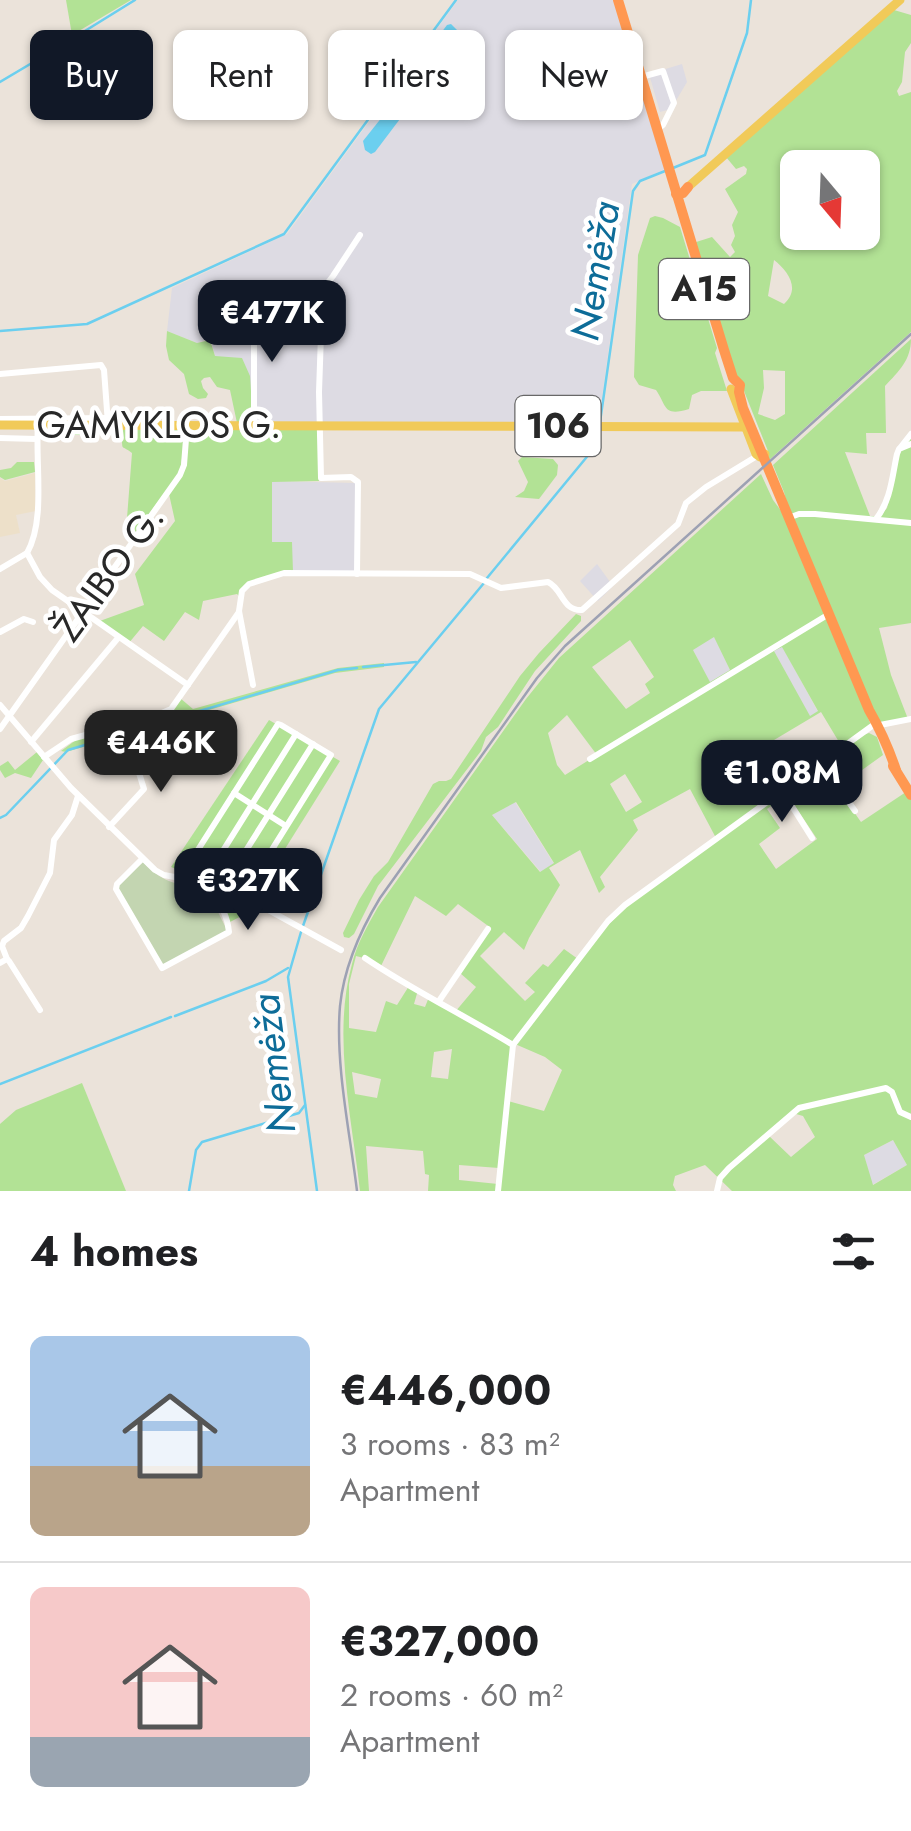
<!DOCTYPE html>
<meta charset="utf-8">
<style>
body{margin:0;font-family:Jost,sans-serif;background:#f2f2f2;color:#202124;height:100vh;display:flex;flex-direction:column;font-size:38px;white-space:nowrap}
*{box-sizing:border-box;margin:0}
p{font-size:32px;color:#757577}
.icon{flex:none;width:55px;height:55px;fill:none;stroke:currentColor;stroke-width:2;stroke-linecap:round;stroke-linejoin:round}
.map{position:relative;height:1191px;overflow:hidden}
.sheet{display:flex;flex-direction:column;background:#fff;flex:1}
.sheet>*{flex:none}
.guide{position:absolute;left:30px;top:30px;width:852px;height:90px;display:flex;gap:20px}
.needle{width:65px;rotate:161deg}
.buttons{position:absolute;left:780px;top:150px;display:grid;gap:20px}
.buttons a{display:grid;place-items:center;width:100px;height:100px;border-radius:15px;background:#fff;box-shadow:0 2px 8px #0004;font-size:50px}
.price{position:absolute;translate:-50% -85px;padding:0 22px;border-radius:20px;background:#111827;color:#fff;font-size:32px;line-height:65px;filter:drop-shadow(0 2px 5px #0008)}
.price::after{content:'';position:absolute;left:50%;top:60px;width:30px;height:22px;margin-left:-15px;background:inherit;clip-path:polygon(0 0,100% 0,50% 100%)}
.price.on{background:#222;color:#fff}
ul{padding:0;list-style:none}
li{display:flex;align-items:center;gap:30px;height:250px;padding:0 30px}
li+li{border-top:2px solid #e0e0e0}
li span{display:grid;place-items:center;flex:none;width:280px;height:200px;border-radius:15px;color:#555}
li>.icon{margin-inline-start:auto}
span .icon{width:120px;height:120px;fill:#fffc;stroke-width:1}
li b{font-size:42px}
h2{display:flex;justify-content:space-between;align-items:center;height:120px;padding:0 30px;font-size:42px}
.chip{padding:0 35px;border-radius:15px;background:#fff;box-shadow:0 2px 8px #0004;font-size:35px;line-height:90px}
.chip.on{background:#111827;color:#fff}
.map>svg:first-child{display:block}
.industrial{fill:#dddbe3}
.education{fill:#ede0c9}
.green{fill:#b2e295;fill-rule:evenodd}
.cemetery{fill:#c3d5b1}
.water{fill:#6bcfef}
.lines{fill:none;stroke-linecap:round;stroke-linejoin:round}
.stream{stroke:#6bcfef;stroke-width:2.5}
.minor{stroke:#fff;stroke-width:6}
.major{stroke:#f1ca59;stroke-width:9}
.highway{stroke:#ff9851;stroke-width:10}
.rail{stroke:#9da1b3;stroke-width:2.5}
.labels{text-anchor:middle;stroke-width:9;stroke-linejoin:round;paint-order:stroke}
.shield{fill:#fff;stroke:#686868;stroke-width:2.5}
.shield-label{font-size:35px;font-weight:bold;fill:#282828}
.street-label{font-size:38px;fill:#282828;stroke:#fff}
.water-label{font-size:40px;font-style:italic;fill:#0d6c98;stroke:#fff}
</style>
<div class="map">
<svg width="911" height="1191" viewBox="0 0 911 1191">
<rect width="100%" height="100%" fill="#ebe3da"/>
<!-- industrial -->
<g class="industrial">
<polygon points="458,0 614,0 665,169 632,184 598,425 253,422 215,356 212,344 205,340 197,343 167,331 172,288 287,234"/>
<polygon points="682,64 687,82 671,109 660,112 649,74"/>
<polygon points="272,481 355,483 355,572 293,572 272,542"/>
<polygon points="597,564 613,586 598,601 580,581"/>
<polygon points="714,636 730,670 710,683 693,650"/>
<polygon points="782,646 818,712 810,717 774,651"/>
<polygon points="515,802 554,864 541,872 492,815"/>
<polygon points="893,1140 907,1165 872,1185 864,1155"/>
</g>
<!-- education -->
<polygon class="education" points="35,473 36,511 16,515 20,533 0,537 0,478 5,481"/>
<!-- green -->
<g class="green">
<polygon points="66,0 131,0 72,35"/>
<path d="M 894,10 L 911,15 L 911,43 L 905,52 L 902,82 L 897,91 L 899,96 L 911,92 L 911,332 L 767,462 L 768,451 L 744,391 L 737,379 L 693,243 L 712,237 L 730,257 L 735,252 L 731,245 L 735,236 L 732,225 L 738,212 L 725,189 L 746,174 L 747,169 L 744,166 L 736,169 L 726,157 ZM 798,168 L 862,168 L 862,232 L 798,232 ZM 774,260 C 788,271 801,289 784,304 L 768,296 ZM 763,370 L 785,371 L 785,414 L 775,420 L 758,414 L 764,388 Z"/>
<path d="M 655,216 L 663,218 L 680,227 L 717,348 L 715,353 L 727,391 L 701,391 L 692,395 L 689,409 C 663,417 667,406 656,390 L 639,385 L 634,377 L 638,255 L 650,218 Z"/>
<polygon points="167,331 197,343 210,340 215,356 242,358 250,376 253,422 237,423 230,390 217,387 210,377 204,378 201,381 203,388 208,394 206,398 198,399 189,394 184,374 169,360 166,346"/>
<path d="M 911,339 C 911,360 899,371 885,386 L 886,433 L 866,433 L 867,454 L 845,452 L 870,516 L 880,516 L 887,508 L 898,456 L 911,436 L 911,623 L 879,628 L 891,675 L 908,719 L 882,724 L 876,720 L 789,513 L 784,492 L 773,465 Z"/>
<polygon points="190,427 318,430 319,481 272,482 272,542 292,542 293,572 248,583 239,596 237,594 203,601 199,620 185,612 164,641 143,626 128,644 97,622 144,605 135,574 175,521 169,494 182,473"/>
<path d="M 40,428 L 186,430 L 180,472 L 131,538 L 124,532 L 130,523 L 127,518 L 132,453 C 119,443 124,453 121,435 L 39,435 Z"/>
<polygon points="522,457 553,459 558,465 557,475 539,499 515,497 524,491 528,482 518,461"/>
<polygon points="17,462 34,462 35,472 5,480 0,477 0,470 11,468"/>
<path d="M 761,474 L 773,500 L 782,512 L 871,725 L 842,747 L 821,712 L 764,746 L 784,789 L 716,838 L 690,789 L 633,820 L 638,830 L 600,877 L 605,887 L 599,893 L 580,850 L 549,868 L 560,885 L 529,938 L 524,950 L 504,932 L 480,956 L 525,1001 L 535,992 L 525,983 L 543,964 L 548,967 L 564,949 L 578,959 L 514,1040 L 499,1168 L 459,1165 L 459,1180 L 498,1184 L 497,1191 L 428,1191 L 429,1175 L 425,1174 L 423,1151 L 366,1146 L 369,1191 L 360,1191 C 352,1119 332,1035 352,964 C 357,943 368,925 378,907 L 526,699 L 559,658 ZM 714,637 L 730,670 L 710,682 L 693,650 ZM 630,640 L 654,677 L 645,684 L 650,693 L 626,709 L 592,667 ZM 782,647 L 818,711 L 810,716 L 774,651 ZM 567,715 L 597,755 L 565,775 L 557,765 L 548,733 ZM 625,774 L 642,802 L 626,812 L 610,784 ZM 516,802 L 554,863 L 540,872 L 492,815 ZM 415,896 L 446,916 L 458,904 L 491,928 L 460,973 L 476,987 L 455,1012 L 429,997 L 425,1007 L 414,1004 L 418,990 L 409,986 L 397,1005 L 386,1001 L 376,1032 L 349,1028 L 349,984 L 356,956 L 368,959 L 381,966 ZM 452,1049 L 448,1079 L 431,1077 L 434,1052 ZM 352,1072 L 381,1079 L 377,1098 L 355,1094 Z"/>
<polygon points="576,614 581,616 581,621 535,671 498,727 486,737 481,751 378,886 354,934 349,938 344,937 343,933 359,900 374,876 388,862 433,784 439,781 446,781 451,779 520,676 539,653"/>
<polygon points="384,663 384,667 335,673 66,752 61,751 80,737 156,717 180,698 193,709 338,668"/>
<polygon points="269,720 340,761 253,900 171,867"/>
<path d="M 869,733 L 877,737 L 883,755 L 837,788 L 861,822 L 906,792 L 911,800 L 911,1191 L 732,1191 L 705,1165 L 675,1176 L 673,1185 L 676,1191 L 500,1191 L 508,1101 L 544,1111 L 562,1070 L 545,1057 L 515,1044 L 599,934 L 627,906 L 863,735 ZM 787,794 L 817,839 L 776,869 L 759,844 L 780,828 L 767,809 ZM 796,1114 L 803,1116 L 815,1137 L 791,1157 L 769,1136 ZM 893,1140 L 907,1165 L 873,1185 L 864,1155 Z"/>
<polygon points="37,752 43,760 31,778 15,773 5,778 0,770 0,766 8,761 15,770"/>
<polygon points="220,888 257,905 257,908 230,922 219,900 222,895 218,891"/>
<polygon points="82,1083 126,1191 0,1191 0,1124 16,1110"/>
</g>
<!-- cemetery -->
<path class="cemetery" d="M 143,862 C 166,886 177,882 208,892 L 228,932 L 163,967 L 118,890 L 118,884 Z"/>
<!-- water -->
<g class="water">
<polygon points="451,24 462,35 451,51 433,67 423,61 423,57 447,25"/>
<polygon points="398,97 406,100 409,107 375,152 371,154 365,150 363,141"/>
</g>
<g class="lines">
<!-- stream -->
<g class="stream">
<polyline points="72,39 135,0"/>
<polyline points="0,82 69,41"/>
<polyline points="673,168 705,155 747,33 751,0"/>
<polyline points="0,331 87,324 284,234 456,0"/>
<polyline points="600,422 633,191 640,181 665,171"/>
<polyline points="487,578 595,447 599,429"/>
<polyline points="363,667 416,662"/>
<polyline points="0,818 6,815 68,750 338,670 357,668"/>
<polyline points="303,926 379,709 484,583"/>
<polyline points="301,932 288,977 317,1191"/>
<polyline points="175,1016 266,981 288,968"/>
<polyline points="0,1084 171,1017"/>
<polyline points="189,1191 196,1150 202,1142 299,1113 305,1105"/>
</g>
<!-- minor -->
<g class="minor">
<polyline points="641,77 663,71 674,103 663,125 658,129"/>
<polyline points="0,374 101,365 104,370 108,424"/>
<polyline points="0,419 108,418"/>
<polyline points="254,425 254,313 256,306 263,296"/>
<polyline points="0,438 37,439"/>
<polyline points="900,448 911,434"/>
<polyline points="788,518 799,514 815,514 911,523"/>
<path d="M 876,519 C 891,500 892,477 897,454 L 899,449 L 911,444"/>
<path d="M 27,553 C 46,520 35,463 38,425"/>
<polyline points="0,569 27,553 40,577 52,590 188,685"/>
<polyline points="357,574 358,482 351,477 321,478 319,392 322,306 326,285 333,276 360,235"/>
<polyline points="0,632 24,619 33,622"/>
<path d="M 253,685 L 239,611 L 242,591 L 249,584 L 284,573 L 470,574 L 501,588 L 548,582 C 563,589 562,611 582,610 L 678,524 L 686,503 L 706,487 L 757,456"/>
<polyline points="0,705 71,788 155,870 164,875 180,878"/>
<polyline points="880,725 911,719"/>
<polyline points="0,729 180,475 184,465 187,426"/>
<polyline points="31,742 118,638"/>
<polyline points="44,757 71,739 155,716 171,709 239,612"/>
<polyline points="590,759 829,614"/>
<polyline points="822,764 855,811"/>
<polyline points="783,792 812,838"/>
<polyline points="234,793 286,826"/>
<polyline points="109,827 144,789 130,744"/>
<path d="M 142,859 L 117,884 L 116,889 L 162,968 L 229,932 C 226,901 207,890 180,878 L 278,724 L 281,725 L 331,755 L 243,896"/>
<polyline points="192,879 223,887 243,896 341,950"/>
<polyline points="204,881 296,734"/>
<polyline points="223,887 313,744"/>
<path d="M 365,958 C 412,990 464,1015 513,1045"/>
<polyline points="7,959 2,946 4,941 21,928 28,916 50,873 54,840 72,815 78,796"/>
<polyline points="0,963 7,959 9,961 40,1010"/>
<polyline points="439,1001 488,929"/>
<polyline points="498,1191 513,1045 608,921 625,905 872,726"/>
<polyline points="717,1191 720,1178 729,1168 799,1108 886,1088 892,1092 900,1112 911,1117"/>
</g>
<!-- major -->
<g class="major">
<polyline points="688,187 900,0"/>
<polyline points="731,389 756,454 760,457 765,454"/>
<polyline points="0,425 745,427"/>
</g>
<!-- highway -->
<g class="highway">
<path d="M 618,0 L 724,350 L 733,378 L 740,385 L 739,392 L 743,408 L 869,710 C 880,729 889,749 896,770"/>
<polyline points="676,194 683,193 688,187"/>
<polyline points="893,766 911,795"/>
</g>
<!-- rail -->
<path class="rail" d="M 357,1191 C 350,1133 335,1064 340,1006 C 344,967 360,931 380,898 L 537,678 L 565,646 L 911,334"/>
</g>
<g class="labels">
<!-- shield labels -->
<g class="shield">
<rect x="659" y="259" width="90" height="60" rx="8"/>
<rect x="515.5" y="396" width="85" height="60" rx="8"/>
</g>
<g class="shield-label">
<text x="704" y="301">A15</text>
<text x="558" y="438">106</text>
</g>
<!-- street labels -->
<g class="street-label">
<text x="159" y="438">GAMYKLOS G.</text>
<text transform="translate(109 573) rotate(-54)" y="13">ŽAIBO G.</text>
</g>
<!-- water labels -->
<g class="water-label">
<text transform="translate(595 271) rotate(-81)" y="14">Nemėža</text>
<text transform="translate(273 1064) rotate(-97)" y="14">Nemėža</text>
</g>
</g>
</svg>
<div class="buttons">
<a><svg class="needle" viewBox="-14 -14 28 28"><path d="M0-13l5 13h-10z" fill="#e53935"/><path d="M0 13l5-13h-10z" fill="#757577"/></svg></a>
</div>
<b class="price" style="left:272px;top:365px">€477K</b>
<b class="price on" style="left:161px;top:795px">€446K</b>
<b class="price" style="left:782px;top:825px">€1.08M</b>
<b class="price" style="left:248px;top:933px">€327K</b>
<div class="guide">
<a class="chip on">Buy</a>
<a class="chip">Rent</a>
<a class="chip">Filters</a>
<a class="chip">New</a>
</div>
</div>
<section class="sheet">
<h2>4 homes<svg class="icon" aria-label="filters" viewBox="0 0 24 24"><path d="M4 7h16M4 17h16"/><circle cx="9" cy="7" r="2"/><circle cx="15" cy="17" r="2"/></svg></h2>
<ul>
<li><span style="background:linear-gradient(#a9c7e8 65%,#b9a48a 0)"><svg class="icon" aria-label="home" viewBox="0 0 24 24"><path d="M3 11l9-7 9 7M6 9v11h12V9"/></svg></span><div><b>€446,000</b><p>3 rooms · 83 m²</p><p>Apartment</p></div></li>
<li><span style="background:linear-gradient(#f6c9c9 75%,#9aa5b1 0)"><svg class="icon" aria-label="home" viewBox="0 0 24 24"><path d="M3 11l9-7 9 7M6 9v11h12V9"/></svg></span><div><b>€327,000</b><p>2 rooms · 60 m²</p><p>Apartment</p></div></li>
</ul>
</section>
